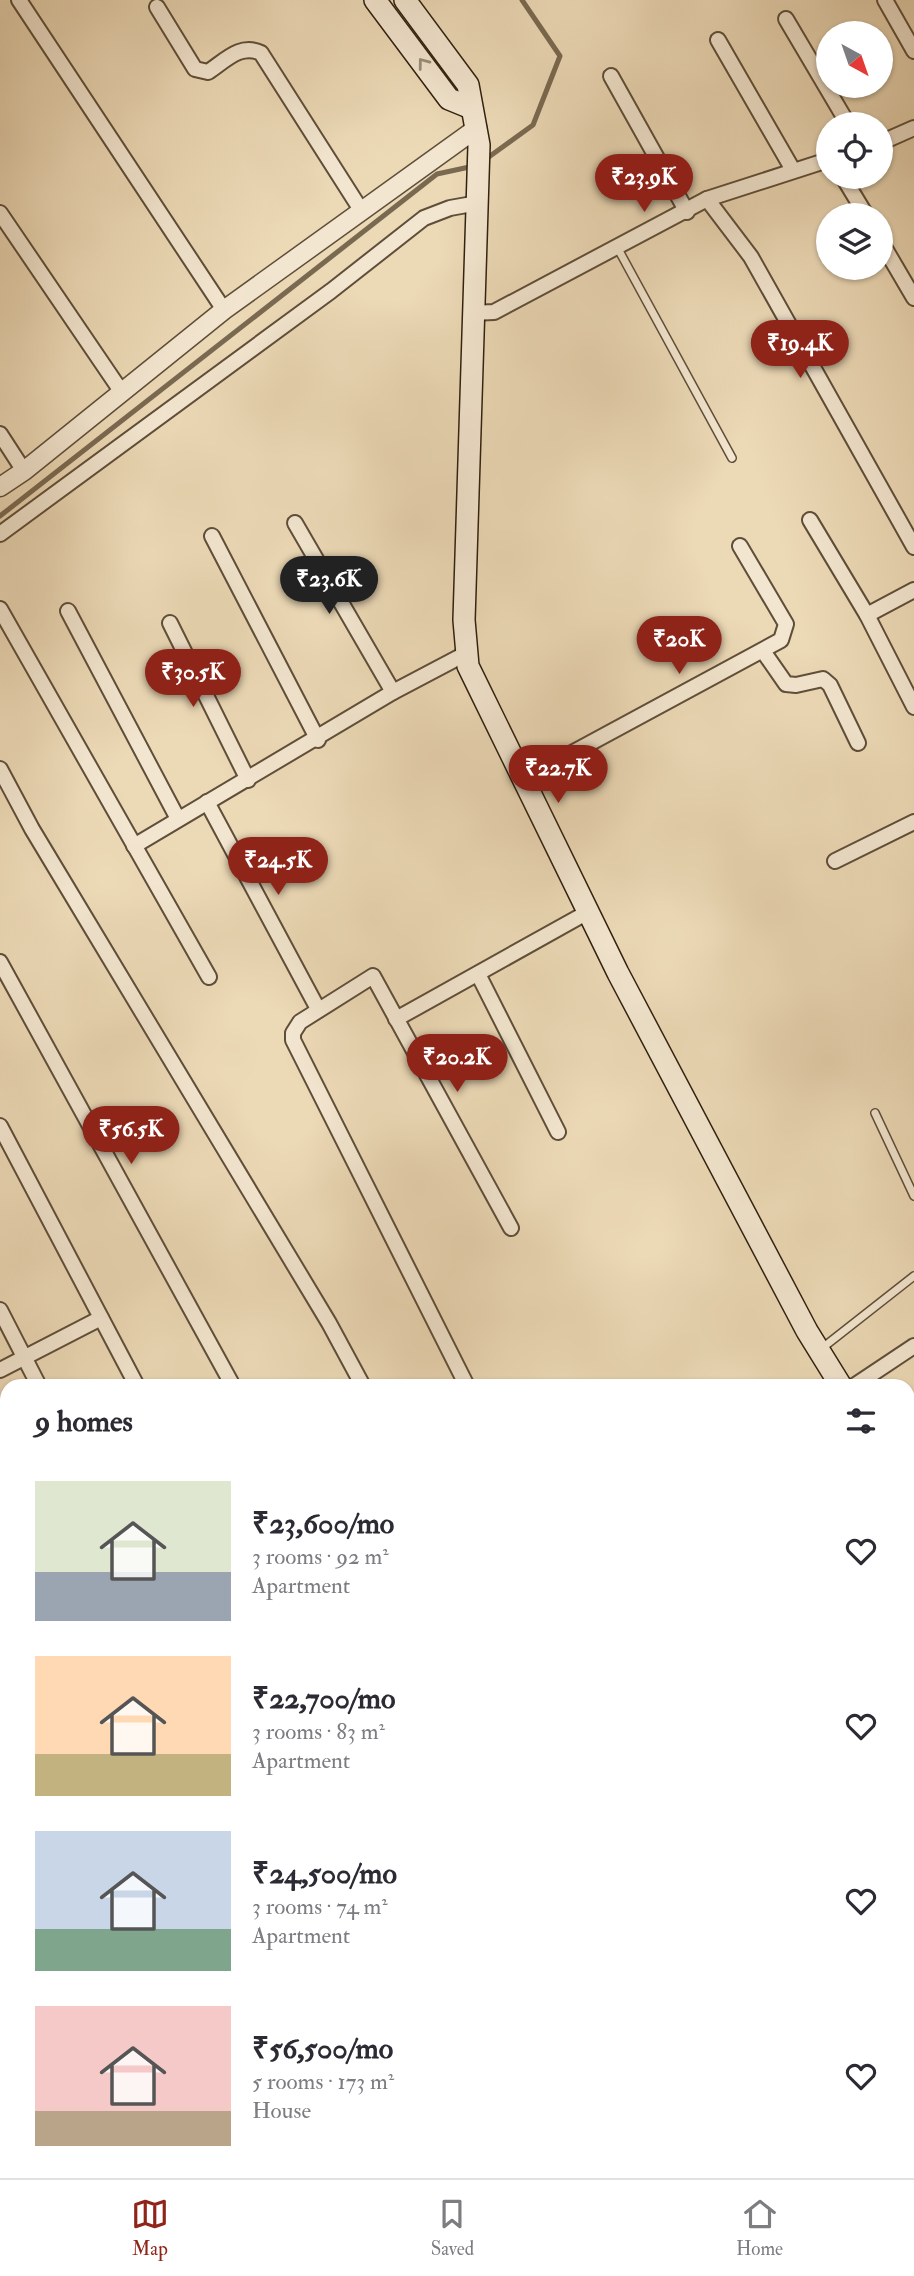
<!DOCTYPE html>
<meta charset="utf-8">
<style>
body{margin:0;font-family:"IM FELL Double Pica",serif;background:#f7f7f7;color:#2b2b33;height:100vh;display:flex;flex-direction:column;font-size:26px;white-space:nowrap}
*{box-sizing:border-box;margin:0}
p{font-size:23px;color:#7c7c81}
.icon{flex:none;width:38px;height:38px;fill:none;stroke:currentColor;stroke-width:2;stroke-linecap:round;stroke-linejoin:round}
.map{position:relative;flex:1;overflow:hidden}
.panel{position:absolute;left:0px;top:1379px;width:915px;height:800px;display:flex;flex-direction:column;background:#fff;border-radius:21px 21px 0 0;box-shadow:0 2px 5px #0004}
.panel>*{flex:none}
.needle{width:46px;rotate:140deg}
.fabs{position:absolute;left:816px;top:21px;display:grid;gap:14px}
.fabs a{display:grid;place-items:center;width:77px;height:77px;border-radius:50%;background:#fff;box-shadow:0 2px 5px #0004;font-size:35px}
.price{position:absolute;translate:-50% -60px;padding:0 16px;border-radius:24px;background:#8f2418;color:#fff;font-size:23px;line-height:46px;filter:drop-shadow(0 2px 4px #0008)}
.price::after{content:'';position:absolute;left:50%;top:42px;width:21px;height:16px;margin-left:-10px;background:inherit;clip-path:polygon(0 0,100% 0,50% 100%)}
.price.active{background:#222;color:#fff}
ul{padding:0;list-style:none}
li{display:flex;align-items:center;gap:21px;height:175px;padding:0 35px}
li span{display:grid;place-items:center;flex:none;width:196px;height:140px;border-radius:0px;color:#555}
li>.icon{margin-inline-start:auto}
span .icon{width:84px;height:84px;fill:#fffc;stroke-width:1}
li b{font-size:30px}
h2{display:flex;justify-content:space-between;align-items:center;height:84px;padding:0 35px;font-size:30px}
.dock{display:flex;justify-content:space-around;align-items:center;height:98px;border-top:2px solid #e1e1e2;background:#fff;font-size:19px;color:#7c7c81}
.dock a{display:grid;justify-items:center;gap:4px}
.dock .active{color:#8f2418}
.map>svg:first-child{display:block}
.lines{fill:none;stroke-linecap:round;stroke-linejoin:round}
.stream{stroke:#7a6951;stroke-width:5}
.service-casing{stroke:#5f4e39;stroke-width:10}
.minor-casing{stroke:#5f4e39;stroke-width:18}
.tertiary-casing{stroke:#5f4e39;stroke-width:21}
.secondary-casing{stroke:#30200f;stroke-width:24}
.service{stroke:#f3e6d0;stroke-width:7}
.minor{stroke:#f3e6d0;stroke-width:14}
.tertiary{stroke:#f3e6d0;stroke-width:18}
.secondary{stroke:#f3e6d0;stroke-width:21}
.oneway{stroke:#9b8d79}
</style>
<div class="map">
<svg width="914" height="2178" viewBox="0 0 914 2178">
<rect width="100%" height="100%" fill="#ecd9b6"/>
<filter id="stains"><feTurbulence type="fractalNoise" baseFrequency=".00286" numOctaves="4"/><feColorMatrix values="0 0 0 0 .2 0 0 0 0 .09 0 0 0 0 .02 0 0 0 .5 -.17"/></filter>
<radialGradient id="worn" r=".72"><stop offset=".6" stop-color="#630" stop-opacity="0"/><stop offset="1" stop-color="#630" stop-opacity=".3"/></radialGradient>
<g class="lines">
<!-- stream -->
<g class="stream">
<polyline points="486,159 533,125 560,56 522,0"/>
<polyline points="0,516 437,174 474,166"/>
</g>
<!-- service casing -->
<g class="service-casing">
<g id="service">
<polyline points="617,247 732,458"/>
<polyline points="875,1113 914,1196"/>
<polyline points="821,1349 914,1276"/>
</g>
</g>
<!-- minor casing -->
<g class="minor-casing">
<g id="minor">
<polyline points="19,0 224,310"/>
<polyline points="885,0 914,51"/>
<path d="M 157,7 L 195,69 L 208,72 C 225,61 240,43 261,53 L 361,210"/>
<polyline points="786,19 848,124"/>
<polyline points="718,40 793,170"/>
<polyline points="611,76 687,212"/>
<polyline points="880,143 914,128"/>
<polyline points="843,177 866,215"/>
<polyline points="707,199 751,257 914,547"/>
<polyline points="0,213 121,391"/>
<polyline points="880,240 914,298"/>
<polyline points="471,313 494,312 707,199 828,160"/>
<polyline points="0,434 24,471"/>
<polyline points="810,520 867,615 914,707"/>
<polyline points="295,523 393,692"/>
<polyline points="0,534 331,291 424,218 450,208 478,203"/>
<polyline points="212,536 318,740"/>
<polyline points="0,609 209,977"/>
<polyline points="68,611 178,819"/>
<polyline points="867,615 914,590"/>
<polyline points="170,623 248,780"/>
<polyline points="763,651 786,684 796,685 823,679 830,685 858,743"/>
<polyline points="0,769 32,829 329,1323 363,1386"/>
<polyline points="522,780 781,640 786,624 740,546"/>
<polyline points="207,802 318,1009"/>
<polyline points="134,846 393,692 467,653"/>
<polyline points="835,861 914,822"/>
<polyline points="0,962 233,1386"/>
<polyline points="478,974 558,1132"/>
<polyline points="396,1019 588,912"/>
<polyline points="0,1126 137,1386"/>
<polyline points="0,1310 39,1386"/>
<polyline points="0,1370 101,1318"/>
<polyline points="467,1386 293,1040 293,1033 300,1022 373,976 511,1228"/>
<polyline points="854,1386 914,1346"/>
<polyline points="0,1522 7,1534"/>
<polyline points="3,1932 7,1940"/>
<polyline points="0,2083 7,2097"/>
<polyline points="908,2092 914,2088"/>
<polyline points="45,2172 50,2178"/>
<polyline points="362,2172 365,2178"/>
<polyline points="474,2172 476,2178"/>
<polyline points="617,2172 620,2178"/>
<polyline points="745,2172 748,2178"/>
<polyline points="882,2172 886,2178"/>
</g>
</g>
<!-- tertiary casing -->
<g class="tertiary-casing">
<g id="tertiary">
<polyline points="0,487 24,471 224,310 477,128"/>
<polyline points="0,1768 7,1780"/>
<polyline points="215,2178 218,2172"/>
</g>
</g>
<!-- secondary casing -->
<g class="secondary-casing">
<g id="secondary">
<polyline points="375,0 449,99 471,108"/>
<polyline points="405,0 468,85 479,145 464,620 468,666 618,973 807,1331 841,1386"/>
<polyline points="908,1497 914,1506"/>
</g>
</g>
<!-- service -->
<use href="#service" class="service"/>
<!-- minor -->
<use href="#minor" class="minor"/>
<!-- tertiary -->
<use href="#tertiary" class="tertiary"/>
<!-- secondary -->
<use href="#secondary" class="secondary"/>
</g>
<!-- one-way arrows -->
<defs><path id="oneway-chevron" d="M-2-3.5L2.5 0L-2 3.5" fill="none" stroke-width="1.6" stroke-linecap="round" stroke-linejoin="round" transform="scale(1.75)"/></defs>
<use class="oneway" href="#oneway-chevron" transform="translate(423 63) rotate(-127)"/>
<rect width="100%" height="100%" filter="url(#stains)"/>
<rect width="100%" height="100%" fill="url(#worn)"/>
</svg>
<div class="fabs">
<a><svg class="needle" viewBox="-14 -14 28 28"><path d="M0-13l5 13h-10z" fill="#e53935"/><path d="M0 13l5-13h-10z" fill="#7c7c81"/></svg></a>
<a><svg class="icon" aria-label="locate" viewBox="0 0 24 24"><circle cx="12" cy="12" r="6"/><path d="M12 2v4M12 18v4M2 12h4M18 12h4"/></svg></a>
<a><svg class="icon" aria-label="layers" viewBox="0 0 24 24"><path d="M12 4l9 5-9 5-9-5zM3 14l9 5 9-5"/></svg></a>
</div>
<b class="price" style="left:644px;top:214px">₹23.9K</b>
<b class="price" style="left:800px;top:380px">₹19.4K</b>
<b class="price active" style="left:329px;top:616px">₹23.6K</b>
<b class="price" style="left:679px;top:676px">₹20K</b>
<b class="price" style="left:193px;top:709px">₹30.5K</b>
<b class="price" style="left:558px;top:805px">₹22.7K</b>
<b class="price" style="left:278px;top:897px">₹24.5K</b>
<b class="price" style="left:457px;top:1094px">₹20.2K</b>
<b class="price" style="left:131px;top:1166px">₹56.5K</b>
<section class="panel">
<h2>9 homes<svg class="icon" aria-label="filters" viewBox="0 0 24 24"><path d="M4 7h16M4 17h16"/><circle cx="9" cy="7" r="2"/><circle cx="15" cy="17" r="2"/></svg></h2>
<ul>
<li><span style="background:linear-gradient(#dfe7d0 65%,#9aa5b1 0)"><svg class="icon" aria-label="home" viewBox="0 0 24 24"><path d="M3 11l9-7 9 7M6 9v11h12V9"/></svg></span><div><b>₹23,600/mo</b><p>3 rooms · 92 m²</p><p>Apartment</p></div><svg class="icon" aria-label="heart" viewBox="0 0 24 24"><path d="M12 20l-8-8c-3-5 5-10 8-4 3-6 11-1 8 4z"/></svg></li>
<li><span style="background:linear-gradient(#ffd9b3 70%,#c2b280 0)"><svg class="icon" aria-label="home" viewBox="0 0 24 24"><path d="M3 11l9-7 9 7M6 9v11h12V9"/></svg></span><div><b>₹22,700/mo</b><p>3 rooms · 83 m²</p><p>Apartment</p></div><svg class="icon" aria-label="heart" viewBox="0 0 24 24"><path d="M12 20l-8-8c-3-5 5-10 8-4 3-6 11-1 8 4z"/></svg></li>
<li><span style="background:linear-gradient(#c9d6e8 70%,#7fa58c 0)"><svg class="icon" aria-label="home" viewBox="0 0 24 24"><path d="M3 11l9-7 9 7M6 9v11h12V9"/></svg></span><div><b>₹24,500/mo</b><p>3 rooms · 74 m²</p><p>Apartment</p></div><svg class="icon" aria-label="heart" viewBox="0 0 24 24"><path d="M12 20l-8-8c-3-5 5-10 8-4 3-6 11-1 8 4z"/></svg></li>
<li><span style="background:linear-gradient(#f6c9c9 75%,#b9a48a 0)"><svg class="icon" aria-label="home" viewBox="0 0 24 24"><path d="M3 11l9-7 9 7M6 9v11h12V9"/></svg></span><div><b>₹56,500/mo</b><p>5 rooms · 173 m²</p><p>House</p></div><svg class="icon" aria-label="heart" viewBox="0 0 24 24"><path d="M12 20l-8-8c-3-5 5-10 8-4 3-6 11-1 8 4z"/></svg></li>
</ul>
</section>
</div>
<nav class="dock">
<a class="active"><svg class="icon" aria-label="map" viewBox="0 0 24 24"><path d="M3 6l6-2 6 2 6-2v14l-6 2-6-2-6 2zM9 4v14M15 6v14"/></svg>Map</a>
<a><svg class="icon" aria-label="saved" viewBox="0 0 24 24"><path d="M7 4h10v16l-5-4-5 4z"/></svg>Saved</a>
<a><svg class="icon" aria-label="home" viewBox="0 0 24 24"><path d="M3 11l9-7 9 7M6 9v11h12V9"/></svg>Home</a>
</nav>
